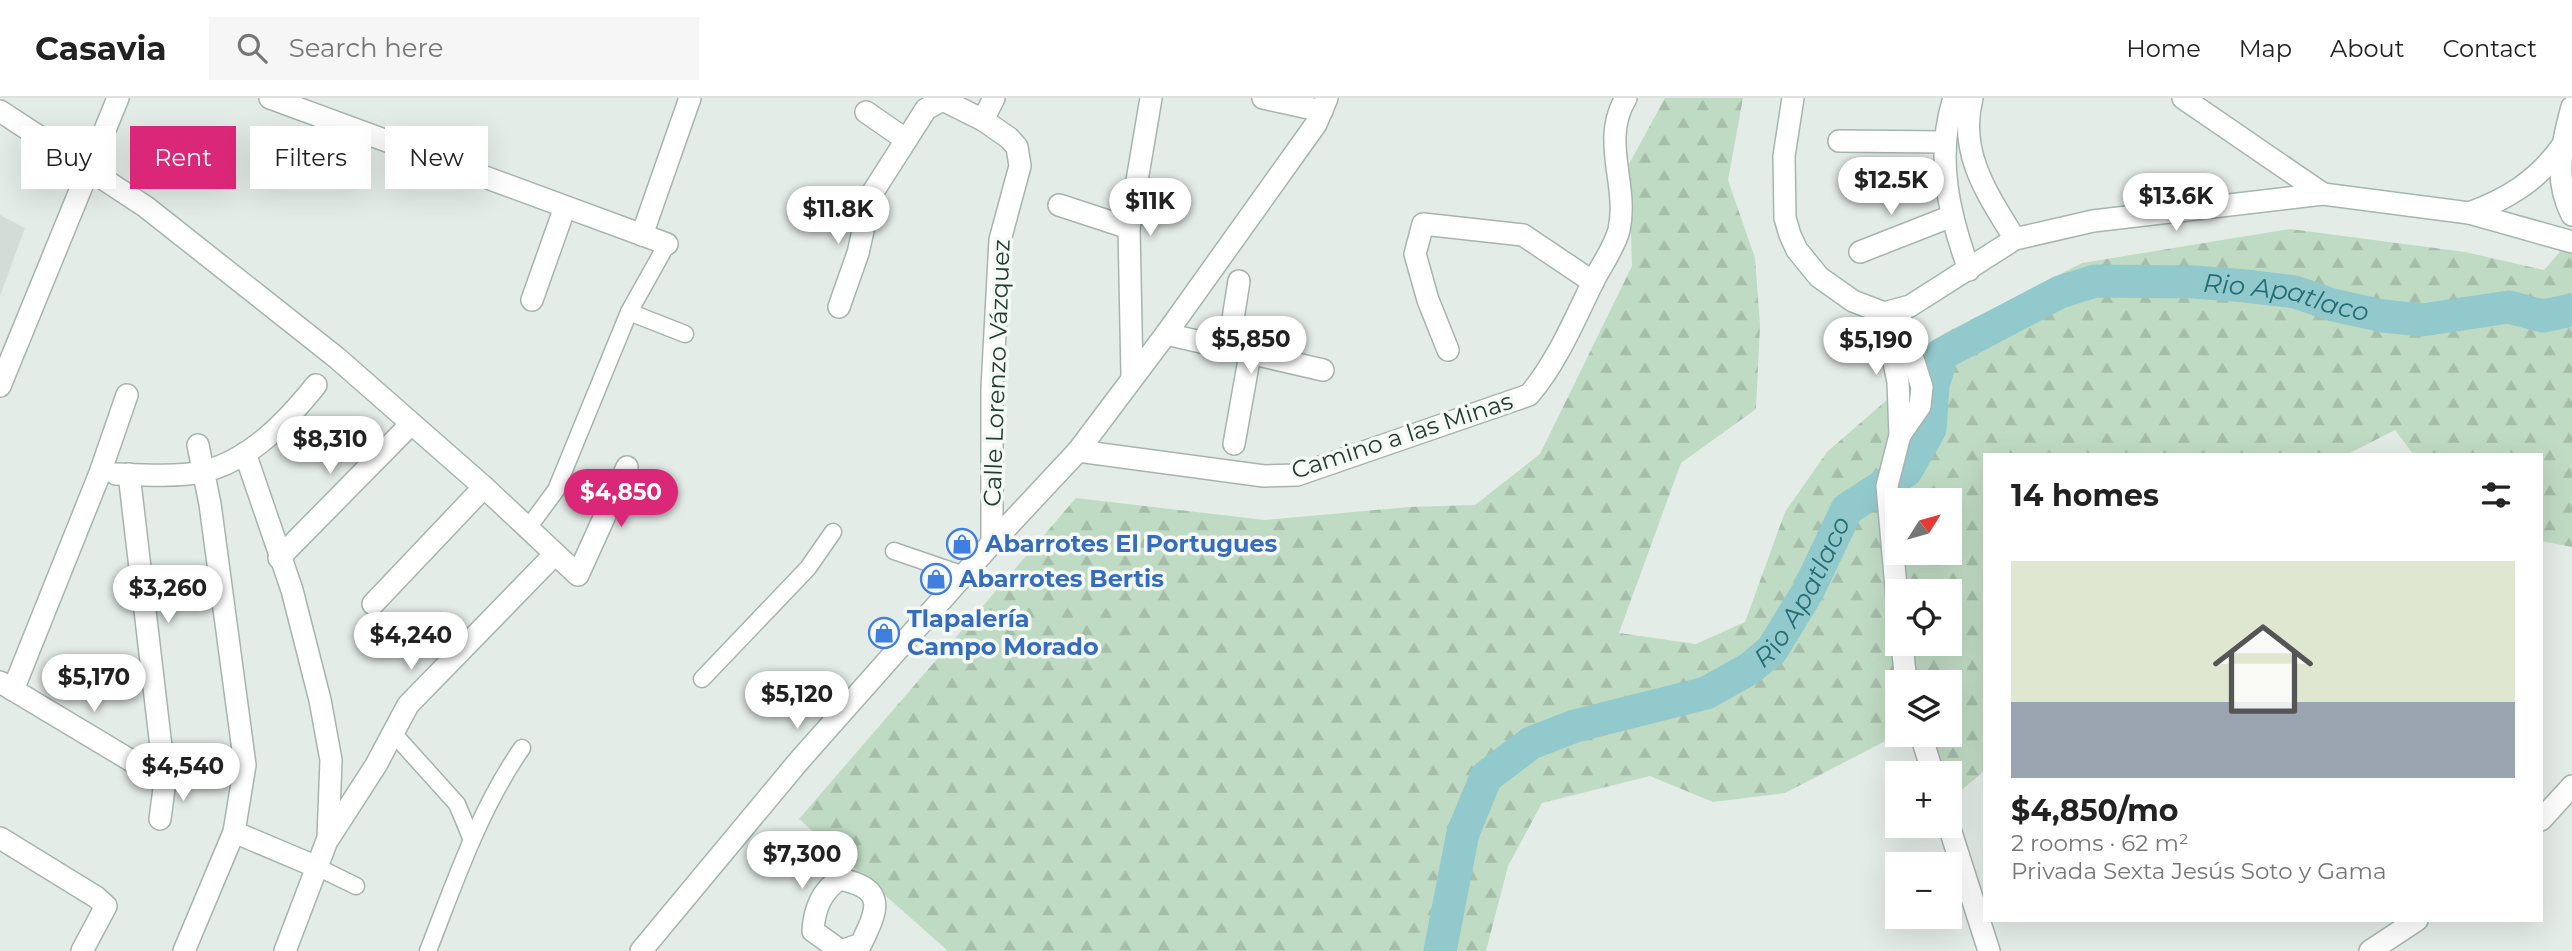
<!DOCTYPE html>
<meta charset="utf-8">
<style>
body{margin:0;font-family:Montserrat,sans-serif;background:#f6f6f6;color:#222;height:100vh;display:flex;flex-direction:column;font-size:26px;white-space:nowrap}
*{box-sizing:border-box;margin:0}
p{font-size:23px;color:#767676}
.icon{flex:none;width:38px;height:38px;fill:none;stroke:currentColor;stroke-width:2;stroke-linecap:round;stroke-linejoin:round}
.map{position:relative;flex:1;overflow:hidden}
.sheet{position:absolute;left:1983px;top:355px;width:560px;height:469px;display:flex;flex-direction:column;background:#fff;border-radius:0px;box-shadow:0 7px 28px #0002}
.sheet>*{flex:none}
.banner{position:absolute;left:21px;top:28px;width:665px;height:63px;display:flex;gap:14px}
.needle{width:46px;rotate:53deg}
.fabs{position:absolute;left:1885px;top:390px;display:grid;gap:14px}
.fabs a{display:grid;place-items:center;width:77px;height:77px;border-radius:0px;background:#fff;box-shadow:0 7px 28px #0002;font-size:35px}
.price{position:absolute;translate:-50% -60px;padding:0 16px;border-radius:24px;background:#fff;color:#222;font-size:23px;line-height:46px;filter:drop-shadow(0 2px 4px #0008)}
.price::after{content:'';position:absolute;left:50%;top:42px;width:21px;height:16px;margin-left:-10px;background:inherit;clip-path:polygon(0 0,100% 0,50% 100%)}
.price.current{background:#db2777;color:#fff}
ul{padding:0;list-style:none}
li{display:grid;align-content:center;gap:14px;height:371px;padding:0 28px}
li span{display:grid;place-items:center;height:217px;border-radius:0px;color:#555}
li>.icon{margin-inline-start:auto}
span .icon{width:126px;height:126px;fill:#fffc;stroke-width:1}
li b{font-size:30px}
h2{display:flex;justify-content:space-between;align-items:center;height:84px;padding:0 28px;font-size:30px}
.tag{padding:0 24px;border-radius:0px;background:#fff;box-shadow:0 7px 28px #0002;font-size:24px;line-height:63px}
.tag.current{background:#db2777;color:#fff}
header{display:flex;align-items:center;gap:42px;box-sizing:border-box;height:98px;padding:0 35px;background:#fff;border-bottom:2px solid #e0e0e0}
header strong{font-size:33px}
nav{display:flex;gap:38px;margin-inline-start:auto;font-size:24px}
.search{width:490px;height:63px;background:#f6f6f6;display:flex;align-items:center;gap:18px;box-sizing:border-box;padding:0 24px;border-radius:0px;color:#767676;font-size:26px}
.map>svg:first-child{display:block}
.built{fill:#d3dcd7}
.forest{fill:url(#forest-firs);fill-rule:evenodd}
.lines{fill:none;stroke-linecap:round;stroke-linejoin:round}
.river{stroke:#92c9cc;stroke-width:33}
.service-casing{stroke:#a7b4ae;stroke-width:14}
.pedestrian-casing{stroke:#a7b4ae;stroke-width:19}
.minor-casing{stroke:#a7b4ae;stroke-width:24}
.tertiary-casing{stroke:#a7b4ae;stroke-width:24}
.secondary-casing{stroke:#a4b7ae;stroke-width:24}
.service{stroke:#fff;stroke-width:10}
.pedestrian{stroke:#fff;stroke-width:16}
.minor{stroke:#fff;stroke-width:21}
.tertiary{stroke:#fff;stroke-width:21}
.secondary{stroke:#fff;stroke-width:21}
.labels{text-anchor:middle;stroke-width:7;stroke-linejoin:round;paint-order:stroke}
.street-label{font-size:24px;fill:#253c34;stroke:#f5f9f6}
.shop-label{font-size:24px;font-weight:bold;fill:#366cbe;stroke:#f5f9f6;text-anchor:start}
.water-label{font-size:26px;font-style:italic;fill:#256e73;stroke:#f5f9f6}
</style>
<header>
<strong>Casavia</strong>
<div class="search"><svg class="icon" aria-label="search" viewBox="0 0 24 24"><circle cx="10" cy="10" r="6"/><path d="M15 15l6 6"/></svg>Search here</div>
<nav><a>Home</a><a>Map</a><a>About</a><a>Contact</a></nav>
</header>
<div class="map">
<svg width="2572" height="853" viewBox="0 0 2572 853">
<defs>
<pattern id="forest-firs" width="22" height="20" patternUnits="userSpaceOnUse" patternTransform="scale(1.75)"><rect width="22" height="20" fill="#c0dbc4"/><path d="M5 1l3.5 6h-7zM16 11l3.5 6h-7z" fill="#a5bda9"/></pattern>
</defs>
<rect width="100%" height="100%" fill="#e4ece8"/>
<!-- built -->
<polygon class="built" points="0,117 25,130 0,198"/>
<!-- forest -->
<path class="forest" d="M 1665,0 L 1743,0 L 1728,82 L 1755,160 L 1760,227 L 1756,311 L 1681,365 L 1619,535 L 1696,546 L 1745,524 L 1785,414 L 1827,354 L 1912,280 L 1911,257 L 1945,235 L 2082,165 L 2290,131 L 2465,154 L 2544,172 L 2572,140 L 2572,449 L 2541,443 L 2541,357 L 2414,357 L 2395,332 L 2346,357 L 1984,357 L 1984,673 L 1950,702 L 1950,676 L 1935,675 L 1922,637 L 1950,637 L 1950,584 L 1897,584 L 1897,637 L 1785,695 L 1713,704 L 1650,678 L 1542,705 L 1508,768 L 1486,853 L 948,853 L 799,721 L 1076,400 L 1265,422 L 1409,409 L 1475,407 L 1540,356 L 1632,168 L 1629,66 ZM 1897,402 L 1950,402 L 1950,455 L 1897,455 ZM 1897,494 L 1950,494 L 1950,546 L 1897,546 Z"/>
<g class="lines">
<!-- river -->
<path class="river" id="s1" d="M 1440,853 L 1463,735 L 1486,679 L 1531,645 L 1575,628 L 1706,595 L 1749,571 L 1772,552 L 1808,493 L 1847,411 L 1906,373 L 1930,331 L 1933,288 L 1942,256 L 2060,194 L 2095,183 L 2194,184 L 2246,188 L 2295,194 L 2333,207 L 2383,218 L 2422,222 L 2509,209 L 2543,218 L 2572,212"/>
<!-- service casing -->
<g class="service-casing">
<polyline id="service" points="820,101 868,111"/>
</g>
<!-- pedestrian casing -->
<g class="pedestrian-casing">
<g id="pedestrian">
<polyline points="629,214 685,236"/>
<polyline points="528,430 556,392 629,214 667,146"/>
<polyline points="894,453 964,477"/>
<polyline points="702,581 808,470 833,434"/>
<polyline points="393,635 457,706 472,742"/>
<polyline points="317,769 356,788"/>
<path d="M 428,853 C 455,784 479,712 522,650"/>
</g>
</g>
<!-- minor casing -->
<g class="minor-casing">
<g id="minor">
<polyline points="270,0 667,146"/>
<polyline points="1263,0 1322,13"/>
<path d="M 1954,0 C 1935,59 1949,116 1969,172"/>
<path d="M 1972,0 C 1958,54 1987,96 2015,141"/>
<polyline points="2183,0 2323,96"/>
<polyline points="0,13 146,109 337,260 484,389 578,477 627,369"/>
<polyline points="866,14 905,41"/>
<polyline points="983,22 994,0"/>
<polyline points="1839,43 1945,44"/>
<polyline points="1059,107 1129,130"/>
<polyline points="642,137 690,0"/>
<polyline points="1860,154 1952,118"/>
<polyline points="532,202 565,109"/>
<polyline points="839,209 858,155 871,97 926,11 943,2 983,22 1009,40 1017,49 1020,68 1000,142 992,290 992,445"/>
<polyline points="1166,236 1323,272"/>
<polyline points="1228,252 1239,183"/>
<polyline points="1448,252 1428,202 1415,156 1423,126 1523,137 1593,184"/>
<polyline points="1132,278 1129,130 1151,0"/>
<polyline points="0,288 118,0"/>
<polyline points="1234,346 1250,256"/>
<path d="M 1078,353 L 1264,378 L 1297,377 L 1529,297 C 1558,263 1575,220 1595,180 C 1603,165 1615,148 1619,132 C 1629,86 1600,43 1626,0"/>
<polyline points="245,355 292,492 320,602 331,662 328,740 285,853"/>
<path d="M 116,376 C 142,377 176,379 202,374 C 250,363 287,323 316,287"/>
<polyline points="129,376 165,683 160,721"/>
<polyline points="279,460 411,326"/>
<polyline points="373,506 484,389"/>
<polyline points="0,584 165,683"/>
<polyline points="13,592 100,375 127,297"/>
<polyline points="2541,722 2572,688"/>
<polyline points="234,734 317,769"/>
<polyline points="0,740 96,799 106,808 82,853"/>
<polyline points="329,740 376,667 408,607 555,456"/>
<path d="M 840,781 C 887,791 878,811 861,846 L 841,853 L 813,833 C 814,812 822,792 840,781 Z"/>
<polyline points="184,853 234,734 245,667 210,406 198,347"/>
<polyline points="641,853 798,664 992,445 1078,353 1166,236 1316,26 1327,0"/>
<polyline points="2370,853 2417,822"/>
</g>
</g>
<!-- tertiary casing -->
<g class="tertiary-casing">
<g id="tertiary">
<path d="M 2572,9 C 2562,46 2553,81 2572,117"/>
<path d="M 2469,115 C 2508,101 2538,82 2562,48"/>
<polyline points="1898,213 1922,289 1920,308 1900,337"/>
<polyline points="1884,215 1898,284 1900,337 1887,388 1897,501"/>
<polyline points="1902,546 1906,584"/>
<polyline points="1921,637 1933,676"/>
<polyline points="1949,728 1989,853"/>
</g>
</g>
<!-- secondary casing -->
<g class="secondary-casing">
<polyline id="secondary" points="1793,0 1784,58 1785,120 1790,137 1797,152 1819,179 1853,203 1884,215 1910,208 2015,141 2093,123 2323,96 2469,115 2572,144"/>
</g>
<!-- service -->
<use href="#service" class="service"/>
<!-- pedestrian -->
<use href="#pedestrian" class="pedestrian"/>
<!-- minor -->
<use href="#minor" class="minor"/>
<!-- tertiary -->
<use href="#tertiary" class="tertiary"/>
<!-- secondary -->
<use href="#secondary" class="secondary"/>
</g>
<!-- icons -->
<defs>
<g id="shop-ring" transform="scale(1.575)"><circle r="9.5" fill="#f5f9f6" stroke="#3f7fe0" stroke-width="1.5"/><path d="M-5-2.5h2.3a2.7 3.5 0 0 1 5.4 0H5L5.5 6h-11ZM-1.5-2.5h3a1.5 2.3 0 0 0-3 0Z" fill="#3f7fe0"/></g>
</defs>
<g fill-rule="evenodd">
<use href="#shop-ring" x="962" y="446"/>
<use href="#shop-ring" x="936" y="481"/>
<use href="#shop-ring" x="884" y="535"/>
</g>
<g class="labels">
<!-- street labels -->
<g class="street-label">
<text transform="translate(997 275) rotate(-88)" y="8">Calle Lorenzo Vázquez</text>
<text transform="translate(1402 338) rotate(-18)" y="8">Camino a las Minas</text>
</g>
<!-- shop labels -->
<g class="shop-label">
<text x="985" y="454">Abarrotes El Portugues</text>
<text x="959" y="489">Abarrotes Bertis</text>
<text x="907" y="529">Tlapalería<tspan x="907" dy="28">Campo Morado</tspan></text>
</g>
<!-- water labels -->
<g class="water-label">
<text dy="9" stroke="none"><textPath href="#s1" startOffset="1216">Rio Apatlaco</textPath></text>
<text dy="9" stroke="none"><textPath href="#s1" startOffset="564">Rio Apatlaco</textPath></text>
</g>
</g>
</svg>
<div class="fabs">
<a><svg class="needle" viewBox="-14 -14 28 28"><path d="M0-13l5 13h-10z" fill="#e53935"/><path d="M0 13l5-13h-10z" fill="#767676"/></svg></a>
<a><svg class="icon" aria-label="locate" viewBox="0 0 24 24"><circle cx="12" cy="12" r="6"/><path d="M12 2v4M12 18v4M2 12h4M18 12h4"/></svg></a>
<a><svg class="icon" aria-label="layers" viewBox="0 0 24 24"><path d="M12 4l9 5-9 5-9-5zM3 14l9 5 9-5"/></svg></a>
<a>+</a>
<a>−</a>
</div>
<b class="price" style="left:1891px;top:119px">$12.5K</b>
<b class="price" style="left:2176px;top:135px">$13.6K</b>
<b class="price" style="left:1150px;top:140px">$11K</b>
<b class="price" style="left:838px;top:148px">$11.8K</b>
<b class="price" style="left:1251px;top:278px">$5,850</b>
<b class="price" style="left:1876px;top:279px">$5,190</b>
<b class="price" style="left:330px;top:378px">$8,310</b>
<b class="price current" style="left:621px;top:431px">$4,850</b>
<b class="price" style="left:168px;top:527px">$3,260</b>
<b class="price" style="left:411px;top:574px">$4,240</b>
<b class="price" style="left:94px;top:616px">$5,170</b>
<b class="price" style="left:797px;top:633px">$5,120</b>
<b class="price" style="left:183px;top:705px">$4,540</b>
<b class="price" style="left:802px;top:793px">$7,300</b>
<div class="banner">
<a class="tag">Buy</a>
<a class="tag current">Rent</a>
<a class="tag">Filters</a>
<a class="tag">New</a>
</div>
<section class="sheet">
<h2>14 homes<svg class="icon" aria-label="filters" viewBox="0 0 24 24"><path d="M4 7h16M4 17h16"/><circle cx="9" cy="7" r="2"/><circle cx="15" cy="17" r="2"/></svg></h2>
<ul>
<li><span style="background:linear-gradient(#dfe7d0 65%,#9aa5b1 0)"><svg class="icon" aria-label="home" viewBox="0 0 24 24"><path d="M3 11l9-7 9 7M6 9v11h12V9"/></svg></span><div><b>$4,850/mo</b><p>2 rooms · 62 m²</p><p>Privada Sexta Jesús Soto y Gama</p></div></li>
</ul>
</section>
</div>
